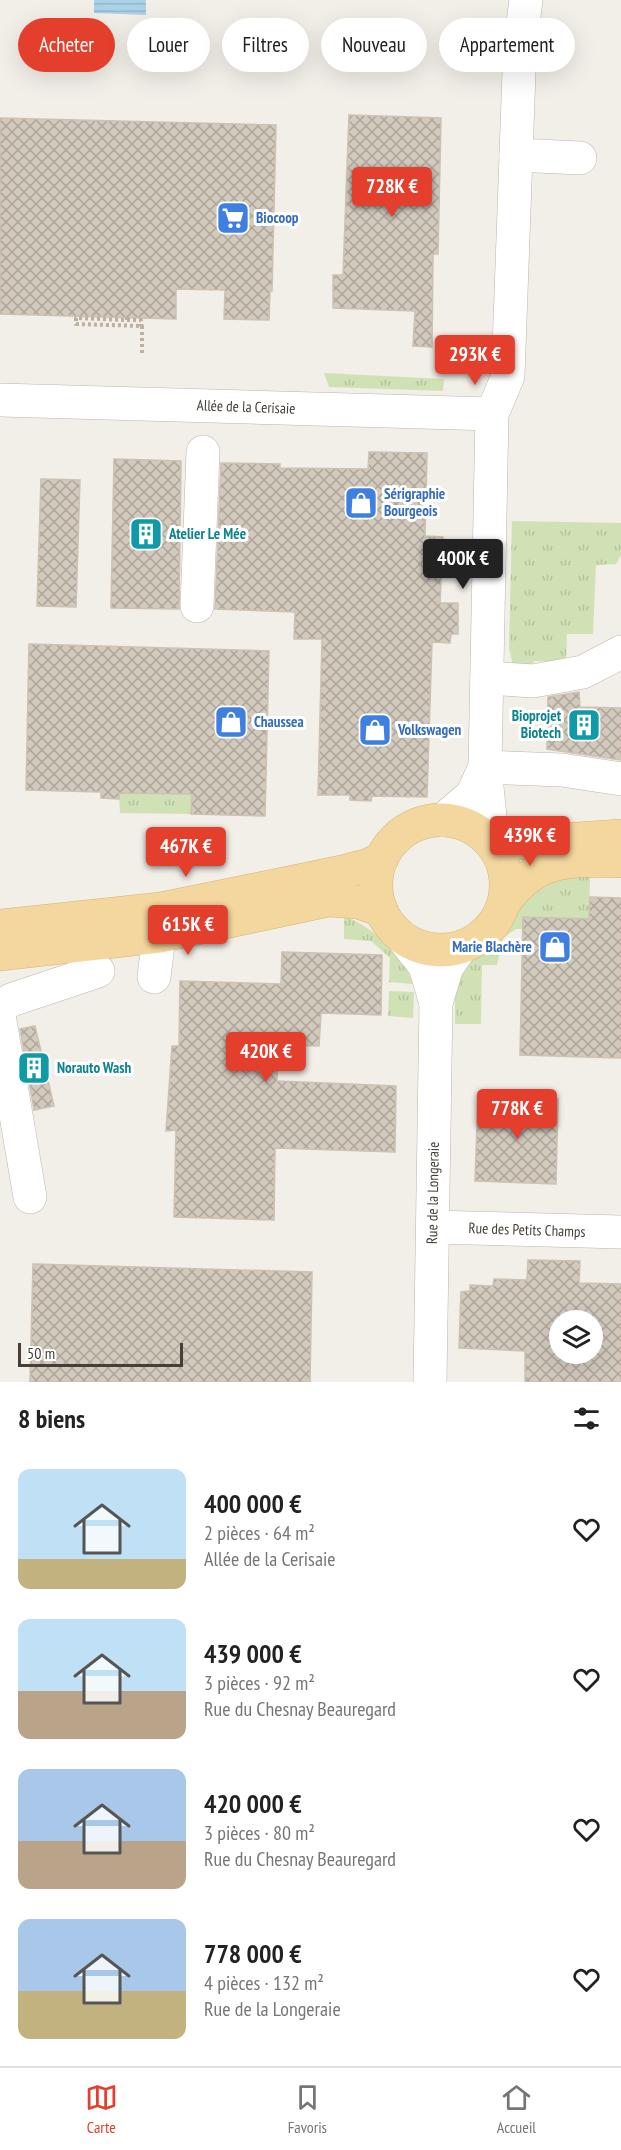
<!DOCTYPE html>
<html lang="fr">
<meta charset="utf-8">
<style>
body{margin:0;font-family:"PT Sans Narrow",sans-serif;background:#f6f6f6;color:#222;height:100vh;display:flex;flex-direction:column;font-size:22px;white-space:nowrap}
*{box-sizing:border-box;margin:0}
p{font-size:20px;color:#767676}
.icon{flex:none;width:33px;height:33px;fill:none;stroke:currentColor;stroke-width:2;stroke-linecap:round;stroke-linejoin:round}
.map{position:relative;height:1382px;overflow:hidden}
.panel{display:flex;flex-direction:column;background:#fff;flex:1}
.panel>*{flex:none}
.banner{position:absolute;left:18px;top:18px;width:585px;height:54px;display:flex;gap:12px}
.buttons{position:absolute;left:549px;top:1310px;display:grid;gap:12px}
.buttons a{display:grid;place-items:center;width:54px;height:54px;border-radius:50%;background:#fff;box-shadow:0 6px 24px #0002;font-size:30px}
.scale{position:absolute;left:18px;bottom:15px;width:165px;box-sizing:border-box;padding-left:6px;border:3px solid #453f37;border-top:0;font-size:16px;line-height:21px;white-space:nowrap;color:#453f37;-webkit-text-stroke:4px #fff;paint-order:stroke}
.price{position:absolute;translate:-50% -51px;padding:0 14px;border-radius:6px;background:#e43f2d;color:#fff;font-size:20px;line-height:39px;filter:drop-shadow(0 2px 3px #0008)}
.price::after{content:'';position:absolute;left:50%;top:36px;width:18px;height:14px;margin-left:-9px;background:inherit;clip-path:polygon(0 0,100% 0,50% 100%)}
.price.on{background:#222;color:#fff}
ul{padding:0;list-style:none}
li{display:flex;align-items:center;gap:18px;height:150px;padding:0 18px}
li span{display:grid;place-items:center;flex:none;width:168px;height:120px;border-radius:12px;color:#555}
li>.icon{margin-inline-start:auto}
span .icon{width:72px;height:72px;fill:#fffc;stroke-width:1}
li b{font-size:26px}
h2{display:flex;justify-content:space-between;align-items:center;height:72px;padding:0 18px;font-size:26px}
.chip{padding:0 21px;border-radius:27px;background:#fff;box-shadow:0 6px 24px #0002;font-size:21px;line-height:54px}
.chip.on{background:#e43f2d;color:#fff}
.menu{display:flex;justify-content:space-around;align-items:center;height:84px;border-top:2px solid #e0e0e0;background:#fff;font-size:16px;color:#767676}
.menu a{display:grid;justify-items:center;gap:3px}
.menu .on{color:#e43f2d}
.map>svg:first-child{display:block}
.grass{fill:url(#grass-tufts)}
.water{fill:url(#water-rules)}
.building{fill:url(#building-cross-hatch);stroke:#cdc1b2;stroke-width:1.5;fill-rule:evenodd}
.lines{fill:none;stroke-linecap:round;stroke-linejoin:round}
.minor-casing{stroke:#bdb6ab;stroke-width:34}
.major-casing{stroke:#d7b370;stroke-width:34}
.path{stroke:#bdb09e;stroke-width:4;stroke-dasharray:3 3;stroke-linecap:butt}
.minor{stroke:#fff;stroke-width:33}
.major{stroke:#f4d79f;stroke-width:33}
.labels{text-anchor:middle;stroke-width:6;stroke-linejoin:round;paint-order:stroke}
.shop-label{font-size:15px;font-weight:bold;fill:#366cbe;stroke:#fff;text-anchor:start}
.street-label{font-size:15px;fill:#453f37;stroke:#fff}
.culture-label{font-size:15px;font-weight:bold;fill:#0d838f;stroke:#fff;text-anchor:start}
</style>
<div class="map">
<svg width="621" height="1382" viewBox="0 0 621 1382">
<defs>
<pattern id="grass-tufts" width="24" height="20" patternUnits="userSpaceOnUse" patternTransform="scale(1.5)"><rect width="24" height="20" fill="#d0e2b5"/><path d="M3 7l-1-3M5 7V3M7 7l1-3M15 17l-1-3M17 17v-4M19 17l1-3" fill="none" stroke="#b4c39c"/></pattern>
<pattern id="water-rules" width="6" height="5" patternUnits="userSpaceOnUse" patternTransform="scale(1.5)"><rect width="6" height="5" fill="#aad2e9"/><path d="M0 2.5h6" fill="none" stroke="#94b5c8"/></pattern>
<pattern id="building-cross-hatch" width="8" height="8" patternUnits="userSpaceOnUse" patternTransform="scale(1.5)"><rect width="8" height="8" fill="#d3cabe"/><path d="M0 0l8 8M0 8l8-8" fill="none" stroke="#ada59b"/></pattern>
</defs>
<rect width="100%" height="100%" fill="#f2eee8"/>
<!-- grass -->
<g class="grass">
<polygon points="324,373 444,379 443,391 329,387"/>
<polygon points="512,521 621,523 621,555 616,564 596,565 593,634 567,634 566,662 534,661 530,670 514,669 509,648"/>
<polygon points="119,793 192,794 191,814 120,813"/>
<polygon points="590,876 589,919 523,917 523,929 516,929 503,938 497,965 482,965 481,1024 455,1024 455,986 472,957 494,942 522,899 554,879"/>
<path d="M 344,916 C 372,927 404,954 413,984 L 389,982 L 390,958 L 371,941 L 344,939 Z"/>
<polygon points="389,991 414,992 413,1018 388,1016"/>
</g>
<!-- water -->
<polygon class="water" points="94,0 146,0 146,15 94,13"/>
<!-- building -->
<g class="building">
<polygon points="349,115 441,118 438,254 433,254 432,347 413,346 415,311 333,308 333,275 343,275"/>
<polygon points="0,118 276,125 272,291 270,291 269,320 224,319 225,290 176,289 176,319 0,314"/>
<polygon points="369,452 427,453 425,536 443,537 440,603 458,603 458,634 451,634 450,643 432,642 427,797 372,796 371,801 350,800 350,795 318,795 322,639 294,639 295,612 215,609 221,463 280,464 280,468 368,469"/>
<polygon points="114,459 181,461 179,609 111,608"/>
<polygon points="41,479 80,480 76,607 37,606"/>
<polygon points="29,644 269,651 265,816 191,814 192,794 119,793 119,799 101,798 101,792 26,790"/>
<polygon points="579,692 580,707 621,708 621,760 547,749 548,697"/>
<polygon points="590,897 621,898 621,1058 520,1055 523,917 589,919"/>
<polygon points="282,952 382,955 381,1015 321,1013 319,1046 277,1045 277,1081 396,1086 395,1152 275,1148 274,1220 174,1217 176,1130 166,1131 172,1046 179,1046 180,981 281,984"/>
<polygon points="35,1026 54,1106 34,1110 20,1029"/>
<polygon points="478,1096 558,1099 556,1184 475,1181"/>
<path d="M 528,1260 L 580,1261 L 579,1283 L 621,1284 L 621,1382 L 525,1382 L 525,1351 L 459,1348 L 461,1292 L 470,1291 L 470,1285 L 493,1286 L 494,1279 L 527,1280 ZM 560,1320 L 592,1320 L 592,1353 L 560,1353 Z"/>
<polygon points="33,1264 312,1272 310,1382 30,1382"/>
</g>
<g class="lines">
<!-- minor casing -->
<g class="minor-casing">
<g id="minor">
<polyline points="516,155 580,158"/>
<polyline points="0,400 492,414"/>
<polyline points="197,606 203,452"/>
<polyline points="487,678 533,681 583,672 621,652"/>
<polyline points="485,767 562,770 621,779"/>
<polyline points="443,820 472,795 485,767"/>
<polyline points="486,838 490,817 485,767 492,414 508,376 520,45 526,0"/>
<polyline points="403,938 425,966 436,1003"/>
<polyline points="154,977 159,936"/>
<polyline points="0,1012 1,1007 11,1000 98,971"/>
<polyline points="0,1021 30,1197"/>
<polyline points="433,1227 621,1232"/>
<polyline points="430,1382 436,1003 447,967 461,947"/>
</g>
</g>
<!-- major casing -->
<g class="major-casing">
<g id="major">
<circle cx="441" cy="885" r="65"/>
<polyline points="492,845 621,836"/>
<path d="M 504,903 C 536,857 569,860 621,861"/>
<polyline points="0,926 161,909 342,872 369,865 382,858"/>
<polyline points="0,954 159,936 328,900 358,902 381,910"/>
</g>
</g>
<!-- path -->
<g class="path">
<polyline points="127,317 127,320 76,318 76,324 142,326 142,355"/>
<polyline points="127,320 141,320 141,326"/>
</g>
<!-- minor -->
<use href="#minor" class="minor"/>
<!-- major -->
<use href="#major" class="major"/>
</g>
<!-- icons -->
<defs>
<g id="supermarket-square" transform="scale(1.725)"><rect x="-9" y="-9" width="18" height="18" rx="4" fill="#3f7fe0" stroke="#fff"/><path d="M-6-5.5h2.5l.6 2H6L4.5 2H-2.5L-4.4-4H-6ZM-1.5 3.2a1.3 1.3 0 1 0 .1 0ZM3 3.2a1.3 1.3 0 1 0 .1 0Z" fill="#fff"/></g>
<g id="shop-square" transform="scale(1.725)"><rect x="-9" y="-9" width="18" height="18" rx="4" fill="#3f7fe0" stroke="#fff"/><path d="M-5-2.5h2.3a2.7 3.5 0 0 1 5.4 0H5L5.5 6h-11ZM-1.5-2.5h3a1.5 2.3 0 0 0-3 0Z" fill="#fff"/></g>
<g id="building-square" transform="scale(1.725)"><rect x="-9" y="-9" width="18" height="18" rx="4" fill="#0f9aa8" stroke="#fff"/><path d="M-4-6H4V6H1V3H-1V6H-4ZM-2.5-4.3h1.7v1.8h-1.7ZM.8-4.3h1.7v1.8H.8ZM-2.5-1h1.7V.8h-1.7ZM.8-1h1.7V.8H.8Z" fill="#fff"/></g>
</defs>
<g fill-rule="evenodd">
<use href="#supermarket-square" x="233" y="218"/>
<use href="#shop-square" x="361" y="503"/>
<use href="#building-square" x="146" y="534"/>
<use href="#shop-square" x="231" y="722"/>
<use href="#building-square" x="584" y="725"/>
<use href="#shop-square" x="375" y="730"/>
<use href="#shop-square" x="555" y="947"/>
<use href="#building-square" x="34" y="1068"/>
</g>
<g class="labels">
<!-- shop labels -->
<g class="shop-label">
<text x="256" y="223">Biocoop</text>
<text x="384" y="499">Sérigraphie<tspan x="384" dy="17">Bourgeois</tspan></text>
<text x="254" y="727">Chaussea</text>
<text x="398" y="735">Volkswagen</text>
<text x="532" y="952" text-anchor="end">Marie Blachère</text>
</g>
<!-- street labels -->
<g class="street-label">
<text transform="translate(246 407) rotate(2)" y="5">Allée de la Cerisaie</text>
<text transform="translate(433 1193) rotate(-89)" y="5">Rue de la Longeraie</text>
<text transform="translate(527 1230) rotate(2)" y="5">Rue des Petits Champs</text>
</g>
<!-- culture labels -->
<g class="culture-label">
<text x="169" y="539">Atelier Le Mée</text>
<text x="561" y="721" text-anchor="end">Bioprojet<tspan x="561" dy="17">Biotech</tspan></text>
<text x="57" y="1073">Norauto Wash</text>
</g>
</g>
</svg>
<div class="buttons">
<a><svg class="icon" aria-label="layers" viewBox="0 0 24 24"><path d="M12 4l9 5-9 5-9-5zM3 14l9 5 9-5"/></svg></a>
</div>
<div class="scale">50 m</div>
<b class="price" style="left:392px;top:218px">728K €</b>
<b class="price" style="left:475px;top:386px">293K €</b>
<b class="price on" style="left:463px;top:590px">400K €</b>
<b class="price" style="left:530px;top:867px">439K €</b>
<b class="price" style="left:186px;top:878px">467K €</b>
<b class="price" style="left:188px;top:956px">615K €</b>
<b class="price" style="left:266px;top:1083px">420K €</b>
<b class="price" style="left:517px;top:1140px">778K €</b>
<div class="banner">
<a class="chip on">Acheter</a>
<a class="chip">Louer</a>
<a class="chip">Filtres</a>
<a class="chip">Nouveau</a>
<a class="chip">Appartement</a>
</div>
</div>
<section class="panel">
<h2>8 biens<svg class="icon" aria-label="filters" viewBox="0 0 24 24"><path d="M4 7h16M4 17h16"/><circle cx="9" cy="7" r="2"/><circle cx="15" cy="17" r="2"/></svg></h2>
<ul>
<li><span style="background:linear-gradient(#bfe0f5 75%,#c2b280 0)"><svg class="icon" aria-label="home" viewBox="0 0 24 24"><path d="M3 11l9-7 9 7M6 9v11h12V9"/></svg></span><div><b>400 000 €</b><p>2 pièces · 64 m²</p><p>Allée de la Cerisaie</p></div><svg class="icon" aria-label="heart" viewBox="0 0 24 24"><path d="M12 20l-8-8c-3-5 5-10 8-4 3-6 11-1 8 4z"/></svg></li>
<li><span style="background:linear-gradient(#bfe0f5 60%,#b9a48a 0)"><svg class="icon" aria-label="home" viewBox="0 0 24 24"><path d="M3 11l9-7 9 7M6 9v11h12V9"/></svg></span><div><b>439 000 €</b><p>3 pièces · 92 m²</p><p>Rue du Chesnay Beauregard</p></div><svg class="icon" aria-label="heart" viewBox="0 0 24 24"><path d="M12 20l-8-8c-3-5 5-10 8-4 3-6 11-1 8 4z"/></svg></li>
<li><span style="background:linear-gradient(#a9c7e8 60%,#b9a48a 0)"><svg class="icon" aria-label="home" viewBox="0 0 24 24"><path d="M3 11l9-7 9 7M6 9v11h12V9"/></svg></span><div><b>420 000 €</b><p>3 pièces · 80 m²</p><p>Rue du Chesnay Beauregard</p></div><svg class="icon" aria-label="heart" viewBox="0 0 24 24"><path d="M12 20l-8-8c-3-5 5-10 8-4 3-6 11-1 8 4z"/></svg></li>
<li><span style="background:linear-gradient(#a9c7e8 60%,#c2b280 0)"><svg class="icon" aria-label="home" viewBox="0 0 24 24"><path d="M3 11l9-7 9 7M6 9v11h12V9"/></svg></span><div><b>778 000 €</b><p>4 pièces · 132 m²</p><p>Rue de la Longeraie</p></div><svg class="icon" aria-label="heart" viewBox="0 0 24 24"><path d="M12 20l-8-8c-3-5 5-10 8-4 3-6 11-1 8 4z"/></svg></li>
</ul>
</section>
<nav class="menu">
<a class="on"><svg class="icon" aria-label="map" viewBox="0 0 24 24"><path d="M3 6l6-2 6 2 6-2v14l-6 2-6-2-6 2zM9 4v14M15 6v14"/></svg>Carte</a>
<a><svg class="icon" aria-label="saved" viewBox="0 0 24 24"><path d="M7 4h10v16l-5-4-5 4z"/></svg>Favoris</a>
<a><svg class="icon" aria-label="home" viewBox="0 0 24 24"><path d="M3 11l9-7 9 7M6 9v11h12V9"/></svg>Accueil</a>
</nav>
